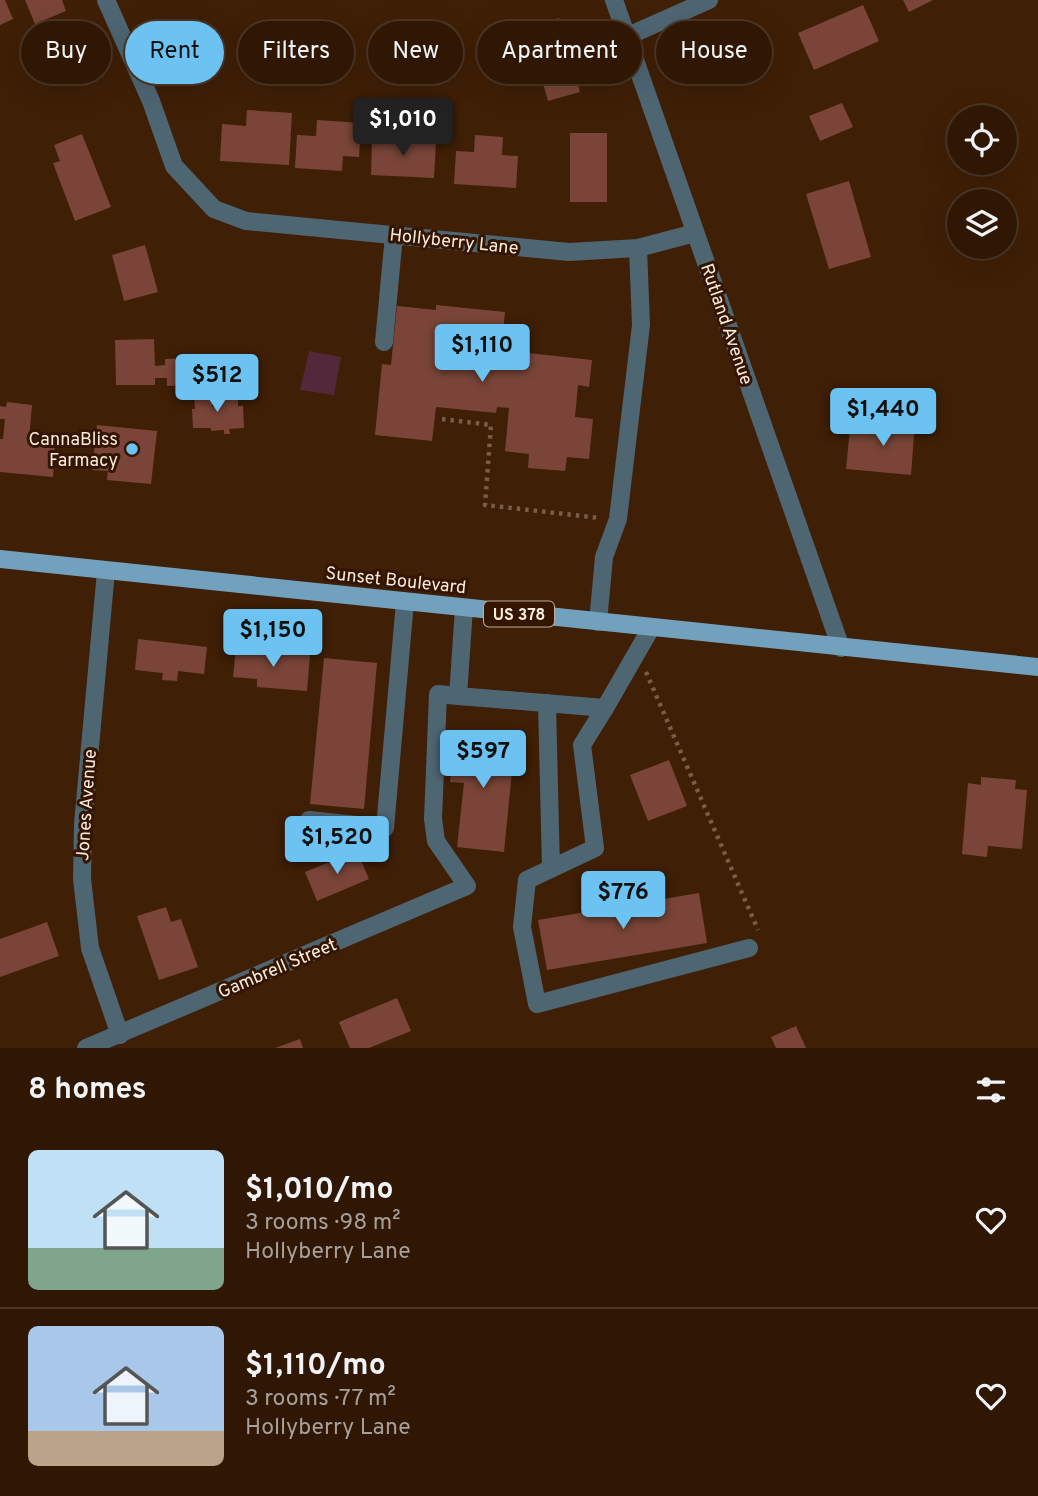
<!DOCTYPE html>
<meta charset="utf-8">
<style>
body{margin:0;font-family:Overpass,sans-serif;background:#3b2413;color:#f1f3f6;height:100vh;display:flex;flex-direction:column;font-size:26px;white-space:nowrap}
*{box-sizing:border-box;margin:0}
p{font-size:23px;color:#a79f9a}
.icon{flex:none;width:38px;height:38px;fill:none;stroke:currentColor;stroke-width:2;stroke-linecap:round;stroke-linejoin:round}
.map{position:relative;height:1048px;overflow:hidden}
.drawer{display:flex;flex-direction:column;background:#2f1704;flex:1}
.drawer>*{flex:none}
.guide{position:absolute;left:21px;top:21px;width:998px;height:63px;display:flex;gap:14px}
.controls{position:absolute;left:947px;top:105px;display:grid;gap:14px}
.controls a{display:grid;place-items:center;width:70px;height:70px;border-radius:50%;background:#2f1704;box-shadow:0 7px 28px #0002,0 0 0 2px #4a3626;font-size:35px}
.price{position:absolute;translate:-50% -60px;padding:0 16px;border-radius:7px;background:#6cc3f2;color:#111;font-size:23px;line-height:46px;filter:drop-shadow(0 2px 4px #0008)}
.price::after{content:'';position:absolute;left:50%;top:42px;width:21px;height:16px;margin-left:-10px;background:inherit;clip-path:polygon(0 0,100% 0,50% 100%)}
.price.selected{background:#222;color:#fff}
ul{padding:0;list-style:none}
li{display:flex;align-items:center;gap:21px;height:175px;padding:0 28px}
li+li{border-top:2px solid #4a3626}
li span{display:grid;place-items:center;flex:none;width:196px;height:140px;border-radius:10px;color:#555}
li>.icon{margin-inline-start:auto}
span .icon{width:84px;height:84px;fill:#fffc;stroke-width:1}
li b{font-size:30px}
h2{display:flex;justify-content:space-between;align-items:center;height:84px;padding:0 28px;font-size:30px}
.pill{padding:0 24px;border-radius:32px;background:#2f1704;box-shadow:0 7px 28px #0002,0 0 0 2px #4a3626;font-size:24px;line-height:63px}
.pill.selected{background:#6cc3f2;color:#111}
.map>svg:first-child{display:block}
.green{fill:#54283b}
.building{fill:#7a4538}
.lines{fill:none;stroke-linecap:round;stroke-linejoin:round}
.path{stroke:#785d48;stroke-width:4.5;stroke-dasharray:3.5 5;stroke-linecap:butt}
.minor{stroke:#4e6572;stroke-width:18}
.major{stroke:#71a1bc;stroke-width:18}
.poi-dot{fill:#6cc3f2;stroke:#341500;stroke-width:2.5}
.labels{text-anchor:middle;stroke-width:6;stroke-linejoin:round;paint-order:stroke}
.shield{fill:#341500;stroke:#bfab9d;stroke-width:2}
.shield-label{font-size:16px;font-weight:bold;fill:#fbebe0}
.street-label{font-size:18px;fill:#fbebe0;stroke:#341500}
.poi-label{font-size:18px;fill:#fbebe0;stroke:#341500;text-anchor:end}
</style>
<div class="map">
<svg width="1038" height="1048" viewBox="0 0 1038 1048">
<rect width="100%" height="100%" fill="#3f1f06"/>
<!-- green -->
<polygon class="green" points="309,351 341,357 334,395 300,390"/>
<!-- building -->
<g class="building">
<polygon points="0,0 5,0 13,19 0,25"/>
<polygon points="25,0 62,0 66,11 35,24"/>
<polygon points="903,0 933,0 909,12"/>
<polygon points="863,5 879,41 814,70 798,33"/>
<polygon points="559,18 580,92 548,101 527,27"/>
<polygon points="842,103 853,127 820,141 809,116"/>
<polygon points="247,110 292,113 289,165 220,161 222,124 246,126"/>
<polygon points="317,120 361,123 359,157 343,156 342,171 295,168 297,135 316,136"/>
<rect x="570" y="133" width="37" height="69"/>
<polygon points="82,134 111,207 75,221 53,163 60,161 54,145"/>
<polygon points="475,135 503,137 502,155 518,156 516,188 454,184 456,151 474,152"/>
<polygon points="372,139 436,142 434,178 371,175"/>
<polygon points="849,181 871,257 829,269 806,194"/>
<polygon points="145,245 158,292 124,301 112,255"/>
<polygon points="436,305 505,312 501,350 592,360 589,387 578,385 575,417 593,419 589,459 567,457 565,471 528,468 529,454 505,451 509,408 497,407 496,413 436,407 432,441 375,435 382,364 391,365 397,306 436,310"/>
<polygon points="154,339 155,366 165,365 165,359 188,358 188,385 167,386 167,378 155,378 155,385 116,385 115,340"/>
<polygon points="212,394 212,407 220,407 220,400 238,400 238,406 243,406 244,428 229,429 230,434 224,434 224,430 211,431 211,428 193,428 192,409 195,409 194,395"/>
<polygon points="7,402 32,405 29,439 55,444 53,477 0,472 0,439 3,439 5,419 0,419 0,406 6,407"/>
<polygon points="882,419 915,422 911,475 846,469 850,429 881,432"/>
<polygon points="97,425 157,431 151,484 107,480 108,471 92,470"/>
<polygon points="138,639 207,647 204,674 178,671 177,681 162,680 163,673 135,670"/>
<polygon points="236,648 310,655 307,691 257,687 257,679 233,677"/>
<polygon points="324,658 377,663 364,809 310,804"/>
<polygon points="455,735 515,741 504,852 457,847 464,783 450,782"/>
<polygon points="669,760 687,806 648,821 630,775"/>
<polygon points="981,777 1016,780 1015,789 1027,790 1022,849 988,846 987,857 962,854 968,783 981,785"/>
<polygon points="357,851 369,879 317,901 305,872"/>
<polygon points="699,893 707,943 547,970 538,920"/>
<polygon points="166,907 171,922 181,919 198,967 159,980 137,916"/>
<polygon points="47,922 59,956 0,977 0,939"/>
<polygon points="397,998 411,1031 369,1048 350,1048 339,1022"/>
<polygon points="796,1026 806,1048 776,1048 771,1037"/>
<polygon points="300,1039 303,1048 275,1048"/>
</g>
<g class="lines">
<!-- path -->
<g class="path">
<polyline points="442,419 491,425 485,505 600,518"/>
<polyline points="646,672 758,930"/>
</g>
<!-- minor -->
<g class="minor">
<polyline points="106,0 151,101 174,166 214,209 246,221 569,252 638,248 695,233"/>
<polyline points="614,0 841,648"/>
<polyline points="628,36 709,0"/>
<polyline points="384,342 394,235"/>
<polyline points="106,571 83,824 82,879 90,948 120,1035"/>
<polyline points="598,622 604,557 618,519 641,325 638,248"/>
<polyline points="458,696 605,708 651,628"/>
<polyline points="547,703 551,869"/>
<polyline points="605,708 582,745 595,848 527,880 522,927 537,1004 749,948"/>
<polyline points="309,820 385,828 405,602"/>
<polyline points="86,1048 467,886 436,841 433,819 438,694 458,696 464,608"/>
</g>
<!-- major -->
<polyline class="major" points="0,559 1038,667"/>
</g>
<!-- markers -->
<circle class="poi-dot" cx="132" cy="449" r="7"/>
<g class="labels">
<!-- shield labels -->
<rect class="shield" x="484" y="601.5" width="70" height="25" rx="5"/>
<g class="shield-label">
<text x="519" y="620">US 378</text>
</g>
<!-- street labels -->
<g class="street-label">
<text transform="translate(454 241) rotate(6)" y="6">Hollyberry Lane</text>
<text transform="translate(727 324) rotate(71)" y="6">Rutland Avenue</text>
<text transform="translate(396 580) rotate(6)" y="6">Sunset Boulevard</text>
<text transform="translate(86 805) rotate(-86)" y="6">Jones Avenue</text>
<text transform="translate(277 968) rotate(-23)" y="6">Gambrell Street</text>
</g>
<!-- poi labels -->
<g class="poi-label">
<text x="118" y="445">CannaBliss<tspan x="118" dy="21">Farmacy</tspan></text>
</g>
</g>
</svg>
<div class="controls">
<a><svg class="icon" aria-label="locate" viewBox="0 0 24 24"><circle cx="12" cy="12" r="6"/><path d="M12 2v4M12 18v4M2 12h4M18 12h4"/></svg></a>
<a><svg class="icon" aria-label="layers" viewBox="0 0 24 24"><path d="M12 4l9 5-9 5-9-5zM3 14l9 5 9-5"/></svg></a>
</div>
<b class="price selected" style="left:403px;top:158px">$1,010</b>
<b class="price" style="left:482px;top:384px">$1,110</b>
<b class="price" style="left:217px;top:414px">$512</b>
<b class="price" style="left:883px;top:448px">$1,440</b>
<b class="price" style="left:273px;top:669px">$1,150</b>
<b class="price" style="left:483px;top:790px">$597</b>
<b class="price" style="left:337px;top:876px">$1,520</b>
<b class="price" style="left:623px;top:931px">$776</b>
<div class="guide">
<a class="pill">Buy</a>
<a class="pill selected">Rent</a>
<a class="pill">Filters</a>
<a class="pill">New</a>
<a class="pill">Apartment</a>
<a class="pill">House</a>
</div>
</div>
<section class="drawer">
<h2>8 homes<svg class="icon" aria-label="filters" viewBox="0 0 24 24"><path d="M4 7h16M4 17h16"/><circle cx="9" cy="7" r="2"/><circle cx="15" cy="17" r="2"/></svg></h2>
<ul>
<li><span style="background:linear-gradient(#bfe0f5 70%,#7fa58c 0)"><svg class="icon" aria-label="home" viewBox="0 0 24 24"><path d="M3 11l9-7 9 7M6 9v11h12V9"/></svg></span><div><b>$1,010/mo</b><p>3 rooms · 98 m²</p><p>Hollyberry Lane</p></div><svg class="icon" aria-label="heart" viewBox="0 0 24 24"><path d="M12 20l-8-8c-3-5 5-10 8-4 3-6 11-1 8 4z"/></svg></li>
<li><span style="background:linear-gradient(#a9c7e8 75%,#b9a48a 0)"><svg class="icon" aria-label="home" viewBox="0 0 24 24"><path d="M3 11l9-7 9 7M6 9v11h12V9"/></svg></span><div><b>$1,110/mo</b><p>3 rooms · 77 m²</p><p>Hollyberry Lane</p></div><svg class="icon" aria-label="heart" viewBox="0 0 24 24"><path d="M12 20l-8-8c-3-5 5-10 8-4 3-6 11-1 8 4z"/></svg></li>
</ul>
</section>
